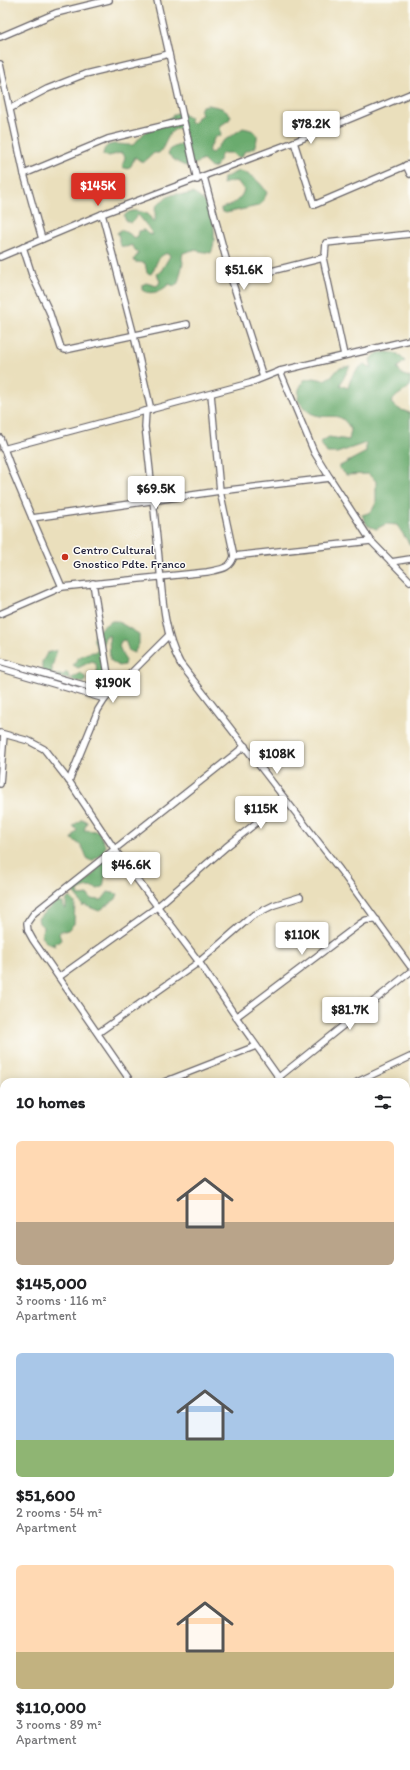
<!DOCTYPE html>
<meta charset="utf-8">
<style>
body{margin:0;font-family:Itim,sans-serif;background:#f6f6f6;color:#202124;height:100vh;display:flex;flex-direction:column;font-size:15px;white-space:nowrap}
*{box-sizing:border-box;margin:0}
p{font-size:13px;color:#757577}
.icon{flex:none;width:22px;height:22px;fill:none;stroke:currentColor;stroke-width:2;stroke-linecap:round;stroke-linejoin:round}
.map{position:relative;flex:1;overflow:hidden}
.details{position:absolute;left:0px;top:1078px;width:410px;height:692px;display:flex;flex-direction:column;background:#fff;border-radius:12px 12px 0 0;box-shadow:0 2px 10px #0003}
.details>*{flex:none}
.price{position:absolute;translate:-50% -34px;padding:0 9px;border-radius:4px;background:#fff;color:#222;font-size:13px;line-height:26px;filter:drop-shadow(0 1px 2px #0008)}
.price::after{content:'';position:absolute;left:50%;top:24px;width:12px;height:9px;margin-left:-6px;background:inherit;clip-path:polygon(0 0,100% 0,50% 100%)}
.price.selected{background:#d93025;color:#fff}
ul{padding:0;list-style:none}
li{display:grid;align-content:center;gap:8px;height:212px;padding:0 16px}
li span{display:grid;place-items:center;height:124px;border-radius:6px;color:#555}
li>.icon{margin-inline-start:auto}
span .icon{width:72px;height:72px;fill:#fffc;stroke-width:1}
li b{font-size:17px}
h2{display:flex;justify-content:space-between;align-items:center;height:48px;padding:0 16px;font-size:17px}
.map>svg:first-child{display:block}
.forest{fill:#6aab6e;stroke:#466654}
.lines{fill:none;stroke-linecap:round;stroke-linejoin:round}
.street-casing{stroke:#686468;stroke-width:8}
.secondary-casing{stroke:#686468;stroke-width:10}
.street{stroke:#fff;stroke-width:5.5}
.secondary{stroke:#f9e7c3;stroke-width:8}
.poi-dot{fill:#c8321e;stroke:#fdfcf7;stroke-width:1.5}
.labels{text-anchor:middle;stroke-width:3;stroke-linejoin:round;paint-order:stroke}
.poi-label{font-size:12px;fill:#22223b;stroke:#fdfcf7;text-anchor:start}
</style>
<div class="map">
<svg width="410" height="1770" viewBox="0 0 410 1770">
<rect width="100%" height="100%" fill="#fdfcf7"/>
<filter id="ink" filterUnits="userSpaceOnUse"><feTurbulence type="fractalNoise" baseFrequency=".025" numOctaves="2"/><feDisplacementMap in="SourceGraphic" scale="8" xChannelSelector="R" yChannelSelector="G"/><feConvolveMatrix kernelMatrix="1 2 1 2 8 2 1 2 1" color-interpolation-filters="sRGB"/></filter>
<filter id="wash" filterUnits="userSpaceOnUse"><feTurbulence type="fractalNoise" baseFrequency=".012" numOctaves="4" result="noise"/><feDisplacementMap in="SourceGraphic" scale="16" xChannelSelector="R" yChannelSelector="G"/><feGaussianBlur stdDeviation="0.9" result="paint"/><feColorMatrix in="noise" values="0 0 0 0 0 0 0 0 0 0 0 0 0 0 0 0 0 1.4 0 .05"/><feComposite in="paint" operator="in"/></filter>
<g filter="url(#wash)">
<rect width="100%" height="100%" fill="#eadfbc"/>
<!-- forest -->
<g class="forest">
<path d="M 208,105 C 217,107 226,107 231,116 L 229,120 L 220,126 L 221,136 L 215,137 L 208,151 L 212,153 L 222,142 L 243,128 C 258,131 260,134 254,148 L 244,152 L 242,157 L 236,157 L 232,153 L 222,153 L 216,167 L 211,168 L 203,160 C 199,162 195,164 191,166 C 184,168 172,159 168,154 L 170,149 L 183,143 L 186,139 L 183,128 C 166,128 168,144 159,153 L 154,153 L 143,163 L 135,157 L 131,166 L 127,169 L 122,167 L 125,157 L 122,153 C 115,153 111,158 103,155 C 104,138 123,146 133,145 L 147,130 L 162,123 L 176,113 L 181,113 L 190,118 L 190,123 L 195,122 L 197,117 L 202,115 L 200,111 L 202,106 Z"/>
<path d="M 238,171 C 249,172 262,183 267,193 L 262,203 L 258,206 L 226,213 L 221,211 L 221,208 C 232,205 240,201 244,190 L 238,182 L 233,181 L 223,184 L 224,178 Z"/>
<path d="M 192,193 C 199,196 206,202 210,209 C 215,218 216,244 211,253 L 193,250 L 183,253 L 182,258 L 183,263 L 178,283 L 174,286 L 169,284 C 162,291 151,296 142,290 L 142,285 L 146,283 L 157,286 L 160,282 L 157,274 L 161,271 L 170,256 L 168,253 C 155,256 157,267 151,274 L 147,273 L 145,263 L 135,262 L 134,259 L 138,254 L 132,245 L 126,247 L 121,246 L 119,242 L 119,237 L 117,233 L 121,230 L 130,234 L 134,238 L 138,236 L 139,231 L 144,230 L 148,234 L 153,235 C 151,231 142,219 138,215 L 131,223 L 126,221 L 124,216 C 130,208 140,211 148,214 L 154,223 C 157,217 153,210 157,205 C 161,201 171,194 176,194 C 182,194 185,196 192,193 Z"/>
<path d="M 388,352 L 398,354 L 405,361 L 397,368 L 403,375 L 410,377 L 410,386 C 403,394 397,393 391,403 L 399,409 L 410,413 L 410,545 L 397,525 L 386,524 L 376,529 L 367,525 L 362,515 L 371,512 L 376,503 L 376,481 L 368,474 L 346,475 L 338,467 L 366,452 L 366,443 L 337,453 L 327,453 L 320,442 L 329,437 L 349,440 L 351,430 C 340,409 332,420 315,415 C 308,413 302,406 298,400 L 299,389 L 304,380 L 314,378 L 324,380 L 333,375 L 339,368 L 350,366 L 340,385 L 348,388 C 351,376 354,372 364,364 L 372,369 L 370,359 L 378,353 Z"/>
<path d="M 112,621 L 117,621 L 139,634 L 139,644 L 134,653 L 129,651 L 125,640 L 121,641 L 119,646 L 125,660 L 124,665 L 119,666 L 110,660 L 109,635 L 105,637 L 102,647 L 105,673 L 101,676 L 97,673 L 96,663 L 92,661 L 78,668 L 73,665 C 77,657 86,652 95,652 L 98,648 C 87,636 101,627 112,621 Z"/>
<polygon points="57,650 52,667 52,675 63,675 67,672 70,679 81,673 86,678 84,683 42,673 42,662 47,653"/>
<path d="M 82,819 L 87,822 L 84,830 L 98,831 L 106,846 L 101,855 L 92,861 L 87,859 C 84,848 82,846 72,839 L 77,830 L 73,826 Z"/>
<path d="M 106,859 L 112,860 L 114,865 L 106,872 L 103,887 L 98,889 C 92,886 85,887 78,891 L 79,896 L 88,895 L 91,899 L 102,900 L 108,892 L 118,894 L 116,899 L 99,911 L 84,905 L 83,907 C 80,899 74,896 72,889 C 77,883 84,884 89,879 C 97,873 97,863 106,859 Z"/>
<polygon points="69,897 75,902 74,924 68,930 61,931 59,933 61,940 60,942 53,943 55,946 47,943 41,937 43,927 39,923 38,918 56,902 63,903 64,908 66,909 66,901"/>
</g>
</g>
<g filter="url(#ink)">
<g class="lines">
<!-- street casing -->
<g class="street-casing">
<g id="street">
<polyline points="157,0 197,180"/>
<polyline points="0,37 56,13 109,0"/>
<polyline points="0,64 24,174 42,239"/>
<polyline points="11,108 47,89 85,74 169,54"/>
<polyline points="294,142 314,205 410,164"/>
<polyline points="406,165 410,174"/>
<polyline points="24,174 108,139 183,121"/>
<polyline points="204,177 232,281"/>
<polyline points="102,214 134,336 151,410"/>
<polyline points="23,247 32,275 49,311 61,348 65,350 187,324"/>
<polyline points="0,257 102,214 294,142 410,94"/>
<polyline points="344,355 323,258 325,256 326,243 410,234"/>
<polyline points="280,371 314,452 330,478 371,541 410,581"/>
<polyline points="263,377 232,281 323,258"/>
<path d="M 146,411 L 145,427 C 150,468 154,509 158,549 C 162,586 162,630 180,663 L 340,870 L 410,966"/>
<polyline points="0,438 13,473 32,518"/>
<polyline points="3,449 250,383 280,371 410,340"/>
<polyline points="234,556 371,541"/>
<polyline points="391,562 410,559"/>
<polyline points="62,587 32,518 220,491 330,478"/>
<path d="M 0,614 L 62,587 L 207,572 C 220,569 230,570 234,556 L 220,491 L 211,394"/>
<polyline points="0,661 111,693 93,583"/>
<polyline points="0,668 105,699"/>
<polyline points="0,733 29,741 44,749 69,781 115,850 199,962 236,1017 282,1082"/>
<polyline points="69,781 98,710 105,699 168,636"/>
<polyline points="0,784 4,735"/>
<polyline points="59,977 157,907 226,847 285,800"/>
<polyline points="236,1017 361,923 366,920 377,920"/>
<polyline points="98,1033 199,962 252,916 274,905 300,897"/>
<polyline points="279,1077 410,972"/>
<polyline points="131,1082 33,940 28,931 27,923 34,913 245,746"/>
<polyline points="164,1082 256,1046"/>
<polyline points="357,1082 410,1057"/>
<polyline points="406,1147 410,1145"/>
<polyline points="406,1223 410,1222"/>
<polyline points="406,1251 410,1257"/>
<polyline points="406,1304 410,1303"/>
<polyline points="406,1383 410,1381"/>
<polyline points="406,1449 410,1454"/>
<polyline points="0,1474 4,1475"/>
<polyline points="0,1532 4,1496"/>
<polyline points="406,1696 410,1694"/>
<polyline points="0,1699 4,1700"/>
<polyline points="177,1766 178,1770"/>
<polyline points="301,1766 301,1770"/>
<polyline points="368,1766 369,1770"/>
<polyline points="27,1770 27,1766"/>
<polyline points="105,1770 105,1766"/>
<polyline points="398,1770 410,1767"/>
</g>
</g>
<!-- secondary casing -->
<g class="secondary-casing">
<g id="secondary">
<polyline points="406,1539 410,1538"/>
<polyline points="0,1585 4,1586"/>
</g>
</g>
<!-- street -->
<use href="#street" class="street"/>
<!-- secondary -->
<use href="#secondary" class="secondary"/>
</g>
</g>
<!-- markers -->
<circle class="poi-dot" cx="65" cy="557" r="4"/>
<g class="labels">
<!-- poi labels -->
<g class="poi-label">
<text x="73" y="554">Centro Cultural<tspan x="73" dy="14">Gnostico Pdte. Franco</tspan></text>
</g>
</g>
</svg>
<b class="price" style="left:311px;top:145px">$78.2K</b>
<b class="price selected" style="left:98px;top:207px">$145K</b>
<b class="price" style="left:244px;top:291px">$51.6K</b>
<b class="price" style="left:156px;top:510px">$69.5K</b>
<b class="price" style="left:113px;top:704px">$190K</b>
<b class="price" style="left:277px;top:775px">$108K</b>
<b class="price" style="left:261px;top:830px">$115K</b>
<b class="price" style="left:131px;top:886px">$46.6K</b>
<b class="price" style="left:302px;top:956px">$110K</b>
<b class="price" style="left:350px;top:1031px">$81.7K</b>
<section class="details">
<h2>10 homes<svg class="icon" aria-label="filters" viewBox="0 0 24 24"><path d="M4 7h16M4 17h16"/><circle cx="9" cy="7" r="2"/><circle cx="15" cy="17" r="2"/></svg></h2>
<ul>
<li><span style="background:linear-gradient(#ffd9b3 65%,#b9a48a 0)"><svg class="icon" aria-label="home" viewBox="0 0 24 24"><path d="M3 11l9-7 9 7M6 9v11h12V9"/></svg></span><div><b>$145,000</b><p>3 rooms · 116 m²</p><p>Apartment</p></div></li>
<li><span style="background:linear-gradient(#a9c7e8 70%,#8fb573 0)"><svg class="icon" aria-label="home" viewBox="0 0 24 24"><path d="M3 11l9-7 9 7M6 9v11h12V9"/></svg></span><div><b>$51,600</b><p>2 rooms · 54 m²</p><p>Apartment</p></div></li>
<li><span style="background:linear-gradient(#ffd9b3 70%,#c2b280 0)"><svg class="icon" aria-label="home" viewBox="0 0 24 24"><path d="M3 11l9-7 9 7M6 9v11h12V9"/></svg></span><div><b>$110,000</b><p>3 rooms · 89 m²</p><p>Apartment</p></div></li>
</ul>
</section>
</div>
